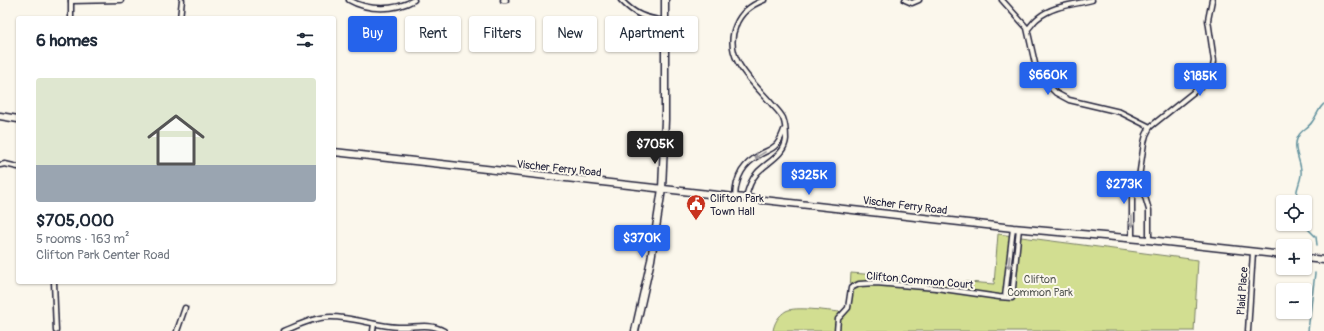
<!DOCTYPE html>
<meta charset="utf-8">
<style>
body{margin:0;font-family:Pangolin,sans-serif;background:#f6f6f7;color:#1f2937;height:100vh;display:flex;flex-direction:column;font-size:15px;white-space:nowrap}
*{box-sizing:border-box;margin:0}
p{font-size:13px;color:#747a83}
.icon{flex:none;width:22px;height:22px;fill:none;stroke:currentColor;stroke-width:2;stroke-linecap:round;stroke-linejoin:round}
.map{position:relative;flex:1;overflow:hidden}
.panel{position:absolute;left:16px;top:16px;width:320px;height:268px;display:flex;flex-direction:column;background:#fff;border-radius:4px;box-shadow:0 1px 3px #0004}
.panel>*{flex:none}
.hud{position:absolute;left:348px;top:16px;width:380px;height:36px;display:flex;gap:8px}
.buttons{position:absolute;left:1276px;top:195px;display:grid;gap:8px}
.buttons a{display:grid;place-items:center;width:36px;height:36px;border-radius:4px;background:#fff;box-shadow:0 1px 3px #0004;font-size:20px}
.price{position:absolute;translate:-50% -34px;padding:0 9px;border-radius:4px;background:#2563eb;color:#fff;font-size:13px;line-height:26px;filter:drop-shadow(0 1px 2px #0008)}
.price::after{content:'';position:absolute;left:50%;top:24px;width:12px;height:9px;margin-left:-6px;background:inherit;clip-path:polygon(0 0,100% 0,50% 100%)}
.price.active{background:#222;color:#fff}
ul{padding:0;list-style:none}
li{display:grid;align-content:center;gap:8px;height:212px;padding:0 20px}
li+li{border-top:1px solid #e0e1e3}
li span{display:grid;place-items:center;height:124px;border-radius:4px;color:#555}
li>.icon{margin-inline-start:auto}
span .icon{width:72px;height:72px;fill:#fffc;stroke-width:1}
li b{font-size:17px}
h2{display:flex;justify-content:space-between;align-items:center;height:48px;padding:0 20px;font-size:17px}
.pill{padding:0 14px;border-radius:4px;background:#fff;box-shadow:0 1px 3px #0004;font-size:14px;line-height:36px}
.pill.active{background:#2563eb;color:#fff}
.map>svg:first-child{display:block}
.green{fill:#d2de91;stroke:#7a8066}
.lines{fill:none;stroke-linecap:round;stroke-linejoin:round}
.stream{stroke:#5f909d;stroke-width:1.5}
.street-casing{stroke:#22223b;stroke-width:7}
.secondary-casing{stroke:#22223b;stroke-width:9}
.street{stroke:#fbf7ec;stroke-width:4}
.secondary{stroke:#fbf7ec;stroke-width:6}
.oneway{stroke:#99979c}
.labels{text-anchor:middle;stroke-width:4;stroke-linejoin:round;paint-order:stroke}
.street-label{font-size:11px;fill:#22223b;stroke:#fbf7ec}
.poi-label{font-size:11px;fill:#22223b;stroke:#fbf7ec;text-anchor:start}
.park-label{font-size:11px;fill:#575a55;stroke:#fbf7ec}
</style>
<div class="map">
<svg width="1324" height="331" viewBox="0 0 1324 331">
<rect width="100%" height="100%" fill="#fbf7ec"/>
<filter id="ink" filterUnits="userSpaceOnUse"><feTurbulence type="fractalNoise" baseFrequency=".025" numOctaves="2"/><feDisplacementMap in="SourceGraphic" scale="8" xChannelSelector="R" yChannelSelector="G"/><feConvolveMatrix kernelMatrix="1 2 1 2 8 2 1 2 1" color-interpolation-filters="sRGB"/></filter>
<g filter="url(#ink)">
<!-- green -->
<path class="green" d="M 998,234 L 1198,260 L 1194,331 L 773,331 C 774,323 779,315 786,311 C 795,306 828,311 840,312 L 849,303 L 851,273 L 994,284 Z"/>
<g class="lines">
<!-- stream -->
<g class="stream">
<path d="M 1299,202 C 1293,192 1300,185 1301,175 C 1303,162 1290,149 1299,135 C 1302,130 1309,127 1312,122 C 1316,117 1320,106 1324,104"/>
<polyline points="1303,224 1316,237 1317,245"/>
<polyline points="1308,331 1315,273"/>
</g>
<!-- street casing -->
<g class="street-casing">
<g id="street">
<path d="M 349,0 C 368,11 395,11 414,0"/>
<polyline points="503,0 506,0"/>
<path d="M 621,0 C 635,15 645,18 665,21"/>
<polyline points="905,0 912,3 919,0"/>
<polyline points="1002,0 1027,28 1036,68 1042,79 1056,93 1069,100 1120,112 1150,127"/>
<polyline points="71,1 121,0"/>
<polyline points="71,18 71,0"/>
<polyline points="180,18 182,0"/>
<path d="M 1028,29 C 1031,26 1034,21 1038,18 C 1054,5 1074,5 1092,0"/>
<polyline points="0,165 5,164 18,167"/>
<polyline points="1139,177 1149,210 1149,240"/>
<path d="M 735,197 C 736,176 743,164 761,154 C 766,151 771,150 775,146 C 780,142 782,135 784,130"/>
<path d="M 746,198 C 748,188 751,180 757,173 C 767,162 785,155 786,139 C 786,132 785,123 783,118 C 780,112 775,108 771,103 C 752,81 722,57 736,25 C 741,12 751,5 764,0"/>
<polyline points="1132,239 1132,192 1139,177 1144,143 1146,135 1150,127 1200,87 1207,80 1212,72 1214,61 1208,20 1212,0"/>
<polyline points="54,282 56,331"/>
<polyline points="1005,297 1013,228"/>
<polyline points="177,331 185,308"/>
<path d="M 284,331 C 299,325 315,317 331,317 C 352,317 377,326 398,327 C 414,328 429,322 444,331"/>
<polyline points="373,331 374,324"/>
<polyline points="837,331 838,319 848,308 851,288 859,284 876,283 936,288 999,297 1012,298 1019,228"/>
<polyline points="1248,331 1253,252"/>
</g>
</g>
<!-- secondary casing -->
<g class="secondary-casing">
<g id="secondary">
<polyline points="0,116 18,119"/>
<polyline points="334,152 1013,228 1149,240 1283,255"/>
<polyline points="1305,258 1324,260"/>
<polyline points="635,331 651,260 662,189 665,120 665,0"/>
</g>
</g>
<!-- street -->
<use href="#street" class="street"/>
<!-- secondary -->
<use href="#secondary" class="secondary"/>
</g>
<!-- one-way arrows -->
<defs><path id="oneway-shaft" d="M-6 0H5M1.5-3L5.5 0L1.5 3" fill="none" stroke-width="1.6" stroke-linecap="round" stroke-linejoin="round"/></defs>
<g class="oneway">
<use href="#oneway-shaft" transform="translate(760 155) rotate(149)"/>
<use href="#oneway-shaft" transform="translate(1132 221) rotate(89)"/>
<use href="#oneway-shaft" transform="translate(1009 262) rotate(96)"/>
</g>
</g>
<!-- icons -->
<defs>
<g id="civic-pin" transform="scale(1)"><path d="M0 17L-7.5 6A9.5 9.5 0 1 1 7.5 6Z" fill="#c8321e" stroke="#fbf7ec"/><path d="M-.6-6.5H3V-4.5H.6V-3L4-1V1h2V6H-6V1h2V-1L-.6-3ZM-1.2 2.5V6h2.4V2.5Z" fill="#fff"/></g>
</defs>
<g fill-rule="evenodd">
<use href="#civic-pin" x="696" y="204"/>
</g>
<g class="labels">
<!-- street labels -->
<g class="street-label">
<text transform="translate(559 168) rotate(6)" y="4">Vischer Ferry Road</text>
<text transform="translate(905 205) rotate(7)" y="4">Vischer Ferry Road</text>
<text transform="translate(920 280) rotate(5)" y="4">Clifton Common Court</text>
<text transform="translate(1242 291) rotate(-86)" y="4">Plaid Place</text>
</g>
<!-- poi labels -->
<g class="poi-label">
<text x="710" y="202">Clifton Park<tspan x="710" dy="13">Town Hall</tspan></text>
</g>
<!-- park labels -->
<g class="park-label">
<text x="1040" y="283">Clifton<tspan x="1040" dy="13">Common Park</tspan></text>
</g>
</g>
</svg>
<div class="buttons">
<a><svg class="icon" aria-label="locate" viewBox="0 0 24 24"><circle cx="12" cy="12" r="6"/><path d="M12 2v4M12 18v4M2 12h4M18 12h4"/></svg></a>
<a>+</a>
<a>−</a>
</div>
<b class="price" style="left:1048px;top:96px">$660K</b>
<b class="price" style="left:1200px;top:97px">$185K</b>
<b class="price active" style="left:655px;top:165px">$705K</b>
<b class="price" style="left:809px;top:196px">$325K</b>
<b class="price" style="left:1124px;top:205px">$273K</b>
<b class="price" style="left:642px;top:259px">$370K</b>
<div class="hud">
<a class="pill active">Buy</a>
<a class="pill">Rent</a>
<a class="pill">Filters</a>
<a class="pill">New</a>
<a class="pill">Apartment</a>
</div>
<section class="panel">
<h2>6 homes<svg class="icon" aria-label="filters" viewBox="0 0 24 24"><path d="M4 7h16M4 17h16"/><circle cx="9" cy="7" r="2"/><circle cx="15" cy="17" r="2"/></svg></h2>
<ul>
<li><span style="background:linear-gradient(#dfe7d0 70%,#9aa5b1 0)"><svg class="icon" aria-label="home" viewBox="0 0 24 24"><path d="M3 11l9-7 9 7M6 9v11h12V9"/></svg></span><div><b>$705,000</b><p>5 rooms · 163 m²</p><p>Clifton Park Center Road</p></div></li>
</ul>
</section>
</div>
